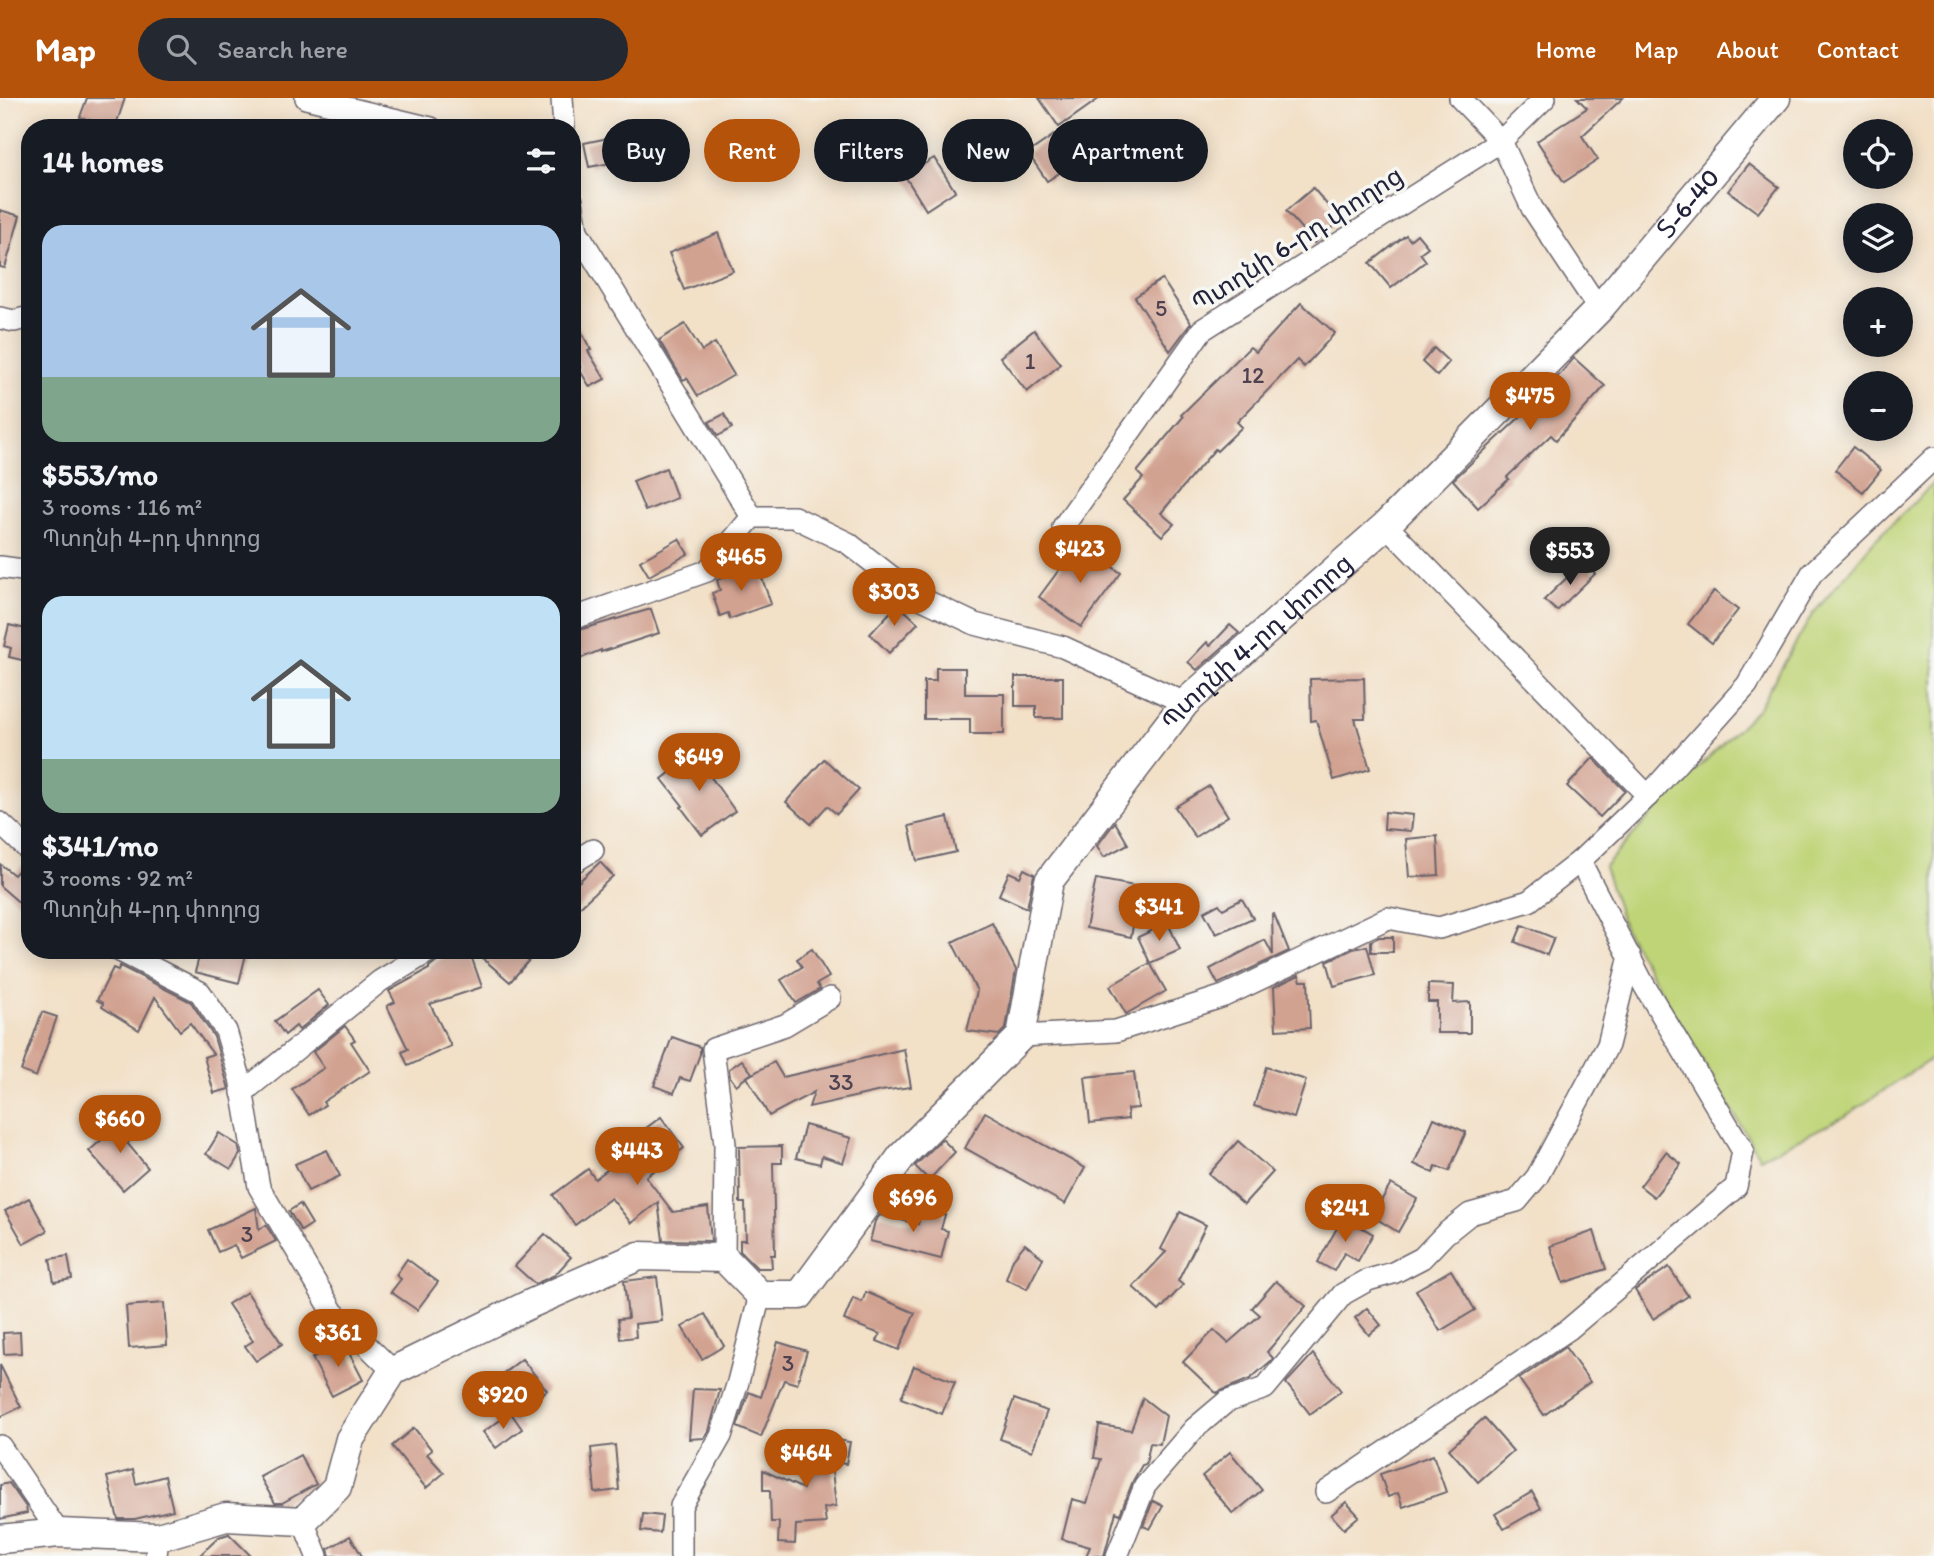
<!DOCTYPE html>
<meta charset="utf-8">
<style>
body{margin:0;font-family:Itim,"Noto Sans Armenian",sans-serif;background:#242831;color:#f1f3f6;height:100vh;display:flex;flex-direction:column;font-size:26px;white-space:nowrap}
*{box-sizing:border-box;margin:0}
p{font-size:23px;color:#9ea1a6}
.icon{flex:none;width:38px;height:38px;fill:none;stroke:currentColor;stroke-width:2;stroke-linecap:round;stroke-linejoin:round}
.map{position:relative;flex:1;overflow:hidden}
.drawer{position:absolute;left:21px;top:21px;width:560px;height:840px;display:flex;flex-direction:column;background:#171b24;border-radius:28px;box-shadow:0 4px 18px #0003}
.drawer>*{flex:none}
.guide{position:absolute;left:602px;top:21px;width:665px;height:63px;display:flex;gap:14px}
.tools{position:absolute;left:1843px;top:21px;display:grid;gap:14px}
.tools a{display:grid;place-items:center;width:70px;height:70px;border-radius:50%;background:#171b24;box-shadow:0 4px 18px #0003;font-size:35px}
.price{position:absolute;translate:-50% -60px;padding:0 16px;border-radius:24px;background:#b45309;color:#fff;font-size:23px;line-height:46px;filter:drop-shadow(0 2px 4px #0008)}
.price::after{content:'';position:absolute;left:50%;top:42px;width:21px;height:16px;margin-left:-10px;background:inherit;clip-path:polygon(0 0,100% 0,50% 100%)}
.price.active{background:#222;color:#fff}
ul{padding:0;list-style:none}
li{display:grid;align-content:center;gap:14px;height:371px;padding:0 21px}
li span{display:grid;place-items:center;height:217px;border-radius:21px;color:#555}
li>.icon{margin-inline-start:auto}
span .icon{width:126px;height:126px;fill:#fffc;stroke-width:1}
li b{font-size:30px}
h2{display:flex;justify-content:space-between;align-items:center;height:84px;padding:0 21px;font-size:30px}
.pill{padding:0 24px;border-radius:32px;background:#171b24;box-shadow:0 4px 18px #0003;font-size:24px;line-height:63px}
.pill.active{background:#b45309;color:#fff}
header{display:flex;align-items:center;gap:42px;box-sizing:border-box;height:98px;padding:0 35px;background:#b45309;color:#fff}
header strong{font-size:33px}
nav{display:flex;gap:38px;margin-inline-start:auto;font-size:24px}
.search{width:490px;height:63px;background:#242831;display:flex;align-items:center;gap:18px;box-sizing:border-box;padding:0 24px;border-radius:38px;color:#9ea1a6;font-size:26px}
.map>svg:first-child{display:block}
.green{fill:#bfd477;stroke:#707b59;stroke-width:2}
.building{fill:#d2a291}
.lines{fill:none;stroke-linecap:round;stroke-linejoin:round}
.street-casing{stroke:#6b646c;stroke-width:24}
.secondary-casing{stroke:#6b646c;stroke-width:31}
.street{stroke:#fff;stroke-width:21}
.secondary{stroke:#fff;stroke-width:28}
.labels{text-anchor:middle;stroke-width:7;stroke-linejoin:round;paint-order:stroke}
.number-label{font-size:23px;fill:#4e4250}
.street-label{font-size:26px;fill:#22223b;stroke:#f6f6f2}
</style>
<header>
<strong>Map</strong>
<div class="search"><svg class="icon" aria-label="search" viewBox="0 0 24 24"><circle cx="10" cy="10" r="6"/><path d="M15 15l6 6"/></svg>Search here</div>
<nav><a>Home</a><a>Map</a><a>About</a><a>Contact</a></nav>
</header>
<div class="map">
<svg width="1934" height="1458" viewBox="0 0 1934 1458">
<rect width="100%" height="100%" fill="#f6f6f2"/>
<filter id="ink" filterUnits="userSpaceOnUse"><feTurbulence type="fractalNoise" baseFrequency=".0143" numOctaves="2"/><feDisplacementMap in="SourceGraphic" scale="14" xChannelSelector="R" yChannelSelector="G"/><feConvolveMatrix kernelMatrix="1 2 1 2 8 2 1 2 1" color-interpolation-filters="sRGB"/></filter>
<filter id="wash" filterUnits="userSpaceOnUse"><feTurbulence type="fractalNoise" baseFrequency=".00686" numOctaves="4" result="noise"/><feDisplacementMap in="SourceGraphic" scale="28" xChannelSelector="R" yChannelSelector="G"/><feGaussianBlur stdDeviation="1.57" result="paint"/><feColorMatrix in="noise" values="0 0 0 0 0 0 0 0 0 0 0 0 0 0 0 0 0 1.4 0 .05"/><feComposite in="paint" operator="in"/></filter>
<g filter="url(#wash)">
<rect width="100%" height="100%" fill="#f2e0c7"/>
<!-- green -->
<polygon class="green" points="1934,385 1934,959 1844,1019 1760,1060 1625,832 1604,769 1660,707 1758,611 1812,517 1874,443"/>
<g id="blocks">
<!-- building -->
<g class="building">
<polygon points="87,0 125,0 115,30 80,19"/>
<polygon points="1039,0 1100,0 1059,29"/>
<polygon points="1577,0 1623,0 1582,38 1598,62 1564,84 1537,43 1587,10"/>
<polygon points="1057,35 1076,64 1047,83 1028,55"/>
<polygon points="618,38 622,63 589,69 584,45"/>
<polygon points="934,60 955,93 926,112 905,78"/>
<polygon points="1749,66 1779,89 1758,115 1728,93"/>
<polygon points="1313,90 1340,122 1314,145 1286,113"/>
<polygon points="0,112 20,118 5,170 0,169"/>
<polygon points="718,135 733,173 684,192 669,155"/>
<polygon points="1417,136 1428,149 1420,155 1426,163 1391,190 1370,165 1406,137 1410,142"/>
<polygon points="1162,181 1191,225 1170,253 1135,199"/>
<polygon points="1301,205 1335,235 1304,269 1297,262 1237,324 1242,329 1217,353 1215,351 1161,415 1174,426 1162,438 1123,402 1143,380 1137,374 1183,319 1181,317 1250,249 1256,254"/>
<polygon points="572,216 591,252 588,253 605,281 590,289 579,271 581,270 575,259 572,261"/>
<polygon points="685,226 702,253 715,245 734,277 698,298 687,280 683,282 659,242"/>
<polygon points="1034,232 1061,266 1027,294 1000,259"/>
<polygon points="1434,250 1449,264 1437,278 1422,264"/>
<polygon points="1574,260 1605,288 1556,342 1551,337 1507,379 1509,381 1478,410 1453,382 1535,305"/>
<polygon points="724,316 732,330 718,338 709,324"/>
<polygon points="1853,349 1881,372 1863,394 1835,372"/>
<polygon points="666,370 677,400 645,413 633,383"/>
<polygon points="679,441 688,456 649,478 640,463"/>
<polygon points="1079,445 1121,475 1081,529 1039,499"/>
<polygon points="1583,464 1595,476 1557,513 1544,502"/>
<polygon points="757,466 771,506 730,521 728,515 720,518 712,495 720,492 717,482"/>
<polygon points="1714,493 1738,512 1712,545 1688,526"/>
<polygon points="898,506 918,525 889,555 870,536"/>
<polygon points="651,511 659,535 601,554 601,552 572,564 572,534"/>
<polygon points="9,527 30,532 30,564 9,559 11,550 4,548"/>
<polygon points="1230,527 1239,535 1197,572 1188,564 1207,544 1210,548"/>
<polygon points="936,570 965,570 965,596 1004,596 1004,636 970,636 970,621 924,621 924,583 936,583"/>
<polygon points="1015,579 1063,579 1063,620 1036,620 1036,608 1015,608"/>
<polygon points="1364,580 1365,621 1355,621 1370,671 1334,682 1316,622 1311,623 1310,581"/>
<polygon points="698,653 713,671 708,675 735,713 702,737 681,709 683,708 662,681"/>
<polygon points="1593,660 1625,693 1600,719 1567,688"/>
<polygon points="824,661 859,692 837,716 827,708 811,726 786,704"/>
<polygon points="1209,688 1228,718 1195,739 1175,709"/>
<polygon points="1385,714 1413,717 1411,733 1384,731"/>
<polygon points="948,719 956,754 917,763 909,728"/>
<polygon points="1115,724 1128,746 1104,759 1097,748"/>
<polygon points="1437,738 1439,777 1409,779 1406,741"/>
<polygon points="600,764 613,778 572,816 572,790"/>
<polygon points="25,765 30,766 30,814 0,788 0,766 14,777"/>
<polygon points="1024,771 1034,776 1027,810 999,797 1009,774 1020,779"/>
<polygon points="1096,781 1140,789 1131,839 1086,830"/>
<polygon points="1242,801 1253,820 1216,836 1204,814 1219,806 1223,811"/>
<polygon points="1272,816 1274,816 1289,853 1218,886 1210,871 1265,842 1273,857"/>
<polygon points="992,825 1016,872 1006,930 999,937 967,933 977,893 952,844"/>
<polygon points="1168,825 1180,852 1150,865 1138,839"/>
<polygon points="1522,827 1554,840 1547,857 1515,844"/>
<polygon points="1379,839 1393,839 1393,854 1371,854 1371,843"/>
<polygon points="1367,848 1375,877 1334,888 1327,863 1353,851"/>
<polygon points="812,851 829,879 817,886 820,891 796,905 781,882 802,869 797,861"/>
<polygon points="201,852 247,852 239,885 195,874"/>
<polygon points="444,852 469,852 482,889 430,906 451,948 408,968 402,954 408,951 387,908 395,904 389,893 429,871 429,869 442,859"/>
<polygon points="473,852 538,852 510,884"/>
<polygon points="1150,865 1166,893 1126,916 1110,888"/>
<polygon points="120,868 191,904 214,939 229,991 214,995 204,959 213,956 190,925 180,933 155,899 139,932 102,909 103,905 97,902 113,870 118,872"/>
<polygon points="1299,877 1301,883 1308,883 1310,930 1276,932 1274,889"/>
<polygon points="1428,886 1454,887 1453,905 1470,904 1470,935 1437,935 1437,904 1428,904"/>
<polygon points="318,892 329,907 299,932 296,928 285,937 275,923"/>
<polygon points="42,914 57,919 36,979 21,973"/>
<polygon points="345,928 355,942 351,944 370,973 323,1004 325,1007 309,1017 292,991 324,970 313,954"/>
<polygon points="672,939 700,949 700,956 690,983 680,980 674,995 654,988"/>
<polygon points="904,951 911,989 881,993 809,1009 814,994 769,1018 747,979 774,964 783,979"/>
<polygon points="742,962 752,975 736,987 730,979 729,971"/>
<polygon points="1266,969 1306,982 1294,1020 1254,1008"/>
<polygon points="1134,974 1138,1010 1127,1011 1128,1021 1090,1025 1085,979"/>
<polygon points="985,1014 1085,1070 1065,1106 965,1050"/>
<polygon points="661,1019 684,1050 646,1079 673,1114 708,1109 711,1143 663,1142 658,1104 631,1125 611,1100 575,1127 553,1097 588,1071 595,1081 628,1056 622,1048"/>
<polygon points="126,1020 140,1035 127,1045 148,1070 123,1092 89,1053"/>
<polygon points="1434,1020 1466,1034 1449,1073 1436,1068 1433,1075 1414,1066"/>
<polygon points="805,1027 851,1040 843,1065 822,1058 820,1066 796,1060"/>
<polygon points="219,1035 238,1047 240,1056 231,1071 206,1056"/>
<polygon points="942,1041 955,1054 929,1082 915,1068"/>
<polygon points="1238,1043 1273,1074 1244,1106 1209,1076"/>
<polygon points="782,1048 782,1065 773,1065 775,1157 771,1157 772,1170 757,1170 740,1153 740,1142 746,1142 745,1105 740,1105 739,1049"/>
<polygon points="327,1052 340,1078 308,1093 295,1066"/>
<polygon points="1666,1054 1681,1066 1654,1099 1640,1088"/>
<polygon points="1391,1086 1417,1101 1398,1134 1372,1118"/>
<polygon points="29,1100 47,1133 24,1146 5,1113"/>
<polygon points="300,1106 312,1126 301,1133 289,1113"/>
<polygon points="256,1110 259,1132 266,1127 276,1143 241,1160 234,1147 218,1154 208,1132"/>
<polygon points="922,1111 945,1117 941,1131 948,1133 941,1161 870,1143 875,1123 880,1117 918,1126"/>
<polygon points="1180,1114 1206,1127 1178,1183 1183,1187 1159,1213 1133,1189 1166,1154 1161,1151"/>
<polygon points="1343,1119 1373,1136 1358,1163 1344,1155 1334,1173 1318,1164"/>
<polygon points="1594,1133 1606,1171 1563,1185 1550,1148"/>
<polygon points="545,1136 571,1159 555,1177 535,1186 515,1168"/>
<polygon points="1025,1146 1043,1160 1027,1191 1006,1181 1013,1161"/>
<polygon points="68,1158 72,1181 54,1184 50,1161"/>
<polygon points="407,1161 438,1184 417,1212 391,1194 401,1181 396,1177"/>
<polygon points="1669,1169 1688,1198 1653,1221 1635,1192"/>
<polygon points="1451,1172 1475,1212 1440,1233 1416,1192"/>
<polygon points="657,1179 662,1223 635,1226 636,1239 620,1241 618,1221 628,1220 624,1183"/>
<polygon points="1276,1183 1306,1208 1267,1254 1273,1260 1271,1263 1250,1281 1216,1295 1183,1264 1214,1232 1228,1245 1260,1217 1252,1210"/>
<polygon points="247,1194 282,1246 256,1263 245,1248 253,1243 228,1206"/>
<polygon points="866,1194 915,1215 899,1252 877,1243 880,1236 844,1222 853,1200 862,1204"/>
<polygon points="164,1205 167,1247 129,1250 126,1208"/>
<polygon points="1367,1210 1381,1227 1369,1237 1355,1220"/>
<polygon points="705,1216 724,1248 702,1261 682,1229"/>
<polygon points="20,1234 21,1255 4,1256 3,1235"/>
<polygon points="343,1243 363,1282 332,1298 312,1260"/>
<polygon points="778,1244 807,1253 797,1286 784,1282 761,1339 737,1329 749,1294 761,1299"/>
<polygon points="1565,1249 1590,1284 1544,1317 1519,1281"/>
<polygon points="1313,1256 1341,1293 1310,1316 1286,1285"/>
<polygon points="522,1261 547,1292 518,1316 492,1284"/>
<polygon points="0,1267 21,1309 0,1319"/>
<polygon points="914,1268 955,1284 942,1316 901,1300"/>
<polygon points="693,1291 720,1292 709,1333 704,1340 689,1341"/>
<polygon points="1143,1300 1166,1318 1160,1346 1150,1345 1146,1366 1142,1367 1133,1383 1120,1416 1116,1414 1104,1458 1086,1458 1090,1449 1062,1441 1072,1401 1087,1405 1101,1361 1094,1360 1099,1327 1131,1332"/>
<polygon points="1014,1301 1047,1313 1032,1353 1000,1341"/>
<polygon points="511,1315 522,1331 496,1350 483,1334"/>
<polygon points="1484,1320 1513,1353 1478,1384 1449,1351"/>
<polygon points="414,1330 432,1352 427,1356 444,1375 426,1390 392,1348"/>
<polygon points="811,1338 850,1344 846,1366 831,1364 836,1408 824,1410 826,1425 796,1427 795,1446 778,1445 779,1424 771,1424 770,1392 763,1392 763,1372 803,1391"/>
<polygon points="615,1347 619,1392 595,1395 591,1350"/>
<polygon points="1230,1354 1262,1392 1233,1416 1202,1378"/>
<polygon points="300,1357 316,1386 282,1405 275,1405 260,1379"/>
<polygon points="1433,1357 1446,1394 1403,1409 1398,1395 1388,1399 1380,1376"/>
<polygon points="133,1372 136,1386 165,1378 173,1412 135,1421 118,1421 107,1379"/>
<polygon points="9,1385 26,1409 27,1415 0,1421 0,1387"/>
<polygon points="1532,1394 1541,1410 1504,1431 1495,1416"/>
<polygon points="1153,1403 1163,1408 1150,1431 1143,1428"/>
<polygon points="1346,1404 1359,1418 1344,1431 1331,1417"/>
<polygon points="643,1416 662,1418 660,1435 641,1433"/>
<polygon points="229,1436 251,1458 199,1458 219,1439"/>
<polygon points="350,1438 362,1458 330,1458 328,1451"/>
</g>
</g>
</g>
<g filter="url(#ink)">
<use href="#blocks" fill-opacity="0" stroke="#6b646c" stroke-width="2"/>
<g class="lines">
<!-- street casing -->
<g class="street-casing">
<g id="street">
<polyline points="306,0 431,30"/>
<polyline points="562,0 564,30"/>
<polyline points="1460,0 1501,43 1532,110 1599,211"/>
<polyline points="572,103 577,133 752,419"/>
<polyline points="0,220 14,223 30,219"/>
<polyline points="1386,427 1648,698"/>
<polyline points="1063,429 1202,232 1501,43 1545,0"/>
<polyline points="0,469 30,473"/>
<polyline points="572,521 707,473 752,419 794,419 848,445 916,498 975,526 1063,549 1185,605"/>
<polyline points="0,725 30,753"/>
<polyline points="572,765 593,752"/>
<polyline points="118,852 200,894 226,933 240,980 259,1089 333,1214 393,1273"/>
<polyline points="1021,938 1116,933 1224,898 1388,820 1439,830 1529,803 1580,763 1648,698 1747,587 1812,475 1934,360"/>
<polyline points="242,995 380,883 431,852"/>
<polyline points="724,1160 725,1046 713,951 785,927 830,900"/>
<polyline points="0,1348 59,1435"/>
<polyline points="1326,1394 1569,1231 1736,1089 1743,1053 1644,887 1580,763"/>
<polyline points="303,1423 317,1458"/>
<polyline points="156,1458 158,1439"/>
<polyline points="681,1458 681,1408 721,1338 738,1284 760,1197"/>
<polyline points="1117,1458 1145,1388 1194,1331 1226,1304 1265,1290 1343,1196 1368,1182 1393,1175 1422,1160 1445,1136 1470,1116 1517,1103 1537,1079 1608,947 1630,858"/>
</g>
</g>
<!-- secondary casing -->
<g class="secondary-casing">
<g id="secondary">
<path id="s1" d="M 0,1441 L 59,1435 L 158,1439 L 226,1419 L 303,1423 L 337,1389 L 350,1341 L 393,1273 L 530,1206 L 639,1158 L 724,1160 L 760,1197 L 800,1197 L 902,1058 L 1021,938 L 1049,783 L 1185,605 L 1386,427 L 1599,211 L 1776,0"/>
</g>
</g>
<!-- street -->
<use href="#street" class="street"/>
<!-- secondary -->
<use href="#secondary" class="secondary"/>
</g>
</g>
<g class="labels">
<!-- number labels -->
<g class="number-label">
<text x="1161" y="218">5</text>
<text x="1030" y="271">1</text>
<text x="1253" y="285">12</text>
<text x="841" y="992">33</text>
<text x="247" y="1144">3</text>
<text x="788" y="1273">3</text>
</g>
<!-- street labels -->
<g class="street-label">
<text dy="9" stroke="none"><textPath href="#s1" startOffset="2366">Տ-6-40</textPath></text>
<text transform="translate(1297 141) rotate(-33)" y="9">Պտղնի 6-րդ փողոց</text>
<text dy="9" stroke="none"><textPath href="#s1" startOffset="1750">Պտղնի 4-րդ փողոց</textPath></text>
</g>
</g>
</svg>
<div class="tools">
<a><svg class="icon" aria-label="locate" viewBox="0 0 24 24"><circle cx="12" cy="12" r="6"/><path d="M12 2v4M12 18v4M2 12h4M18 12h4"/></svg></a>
<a><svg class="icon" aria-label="layers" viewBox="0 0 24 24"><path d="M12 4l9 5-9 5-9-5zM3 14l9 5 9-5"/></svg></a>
<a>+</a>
<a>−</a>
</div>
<b class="price" style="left:1530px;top:334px">$475</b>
<b class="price" style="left:1080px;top:487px">$423</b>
<b class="price active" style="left:1570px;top:489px">$553</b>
<b class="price" style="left:741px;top:495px">$465</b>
<b class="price" style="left:894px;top:530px">$303</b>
<b class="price" style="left:699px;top:695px">$649</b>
<b class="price" style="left:1159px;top:845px">$341</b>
<b class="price" style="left:120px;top:1057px">$660</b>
<b class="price" style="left:637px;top:1089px">$443</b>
<b class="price" style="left:913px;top:1136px">$696</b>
<b class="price" style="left:1345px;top:1146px">$241</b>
<b class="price" style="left:338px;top:1271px">$361</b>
<b class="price" style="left:503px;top:1333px">$920</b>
<b class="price" style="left:806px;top:1391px">$464</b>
<div class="guide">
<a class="pill">Buy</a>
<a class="pill active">Rent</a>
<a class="pill">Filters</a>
<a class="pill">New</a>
<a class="pill">Apartment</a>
</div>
<section class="drawer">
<h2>14 homes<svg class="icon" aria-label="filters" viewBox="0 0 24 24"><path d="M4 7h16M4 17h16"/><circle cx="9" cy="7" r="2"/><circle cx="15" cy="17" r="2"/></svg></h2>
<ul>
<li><span style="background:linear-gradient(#a9c7e8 70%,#7fa58c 0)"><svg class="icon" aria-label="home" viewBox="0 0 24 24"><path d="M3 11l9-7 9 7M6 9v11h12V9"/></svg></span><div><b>$553/mo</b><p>3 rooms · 116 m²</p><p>Պտղնի 4-րդ փողոց</p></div></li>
<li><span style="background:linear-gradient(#bfe0f5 75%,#7fa58c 0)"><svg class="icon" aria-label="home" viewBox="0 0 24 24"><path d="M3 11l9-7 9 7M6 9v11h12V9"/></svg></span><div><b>$341/mo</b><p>3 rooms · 92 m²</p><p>Պտղնի 4-րդ փողոց</p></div></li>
</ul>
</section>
</div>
